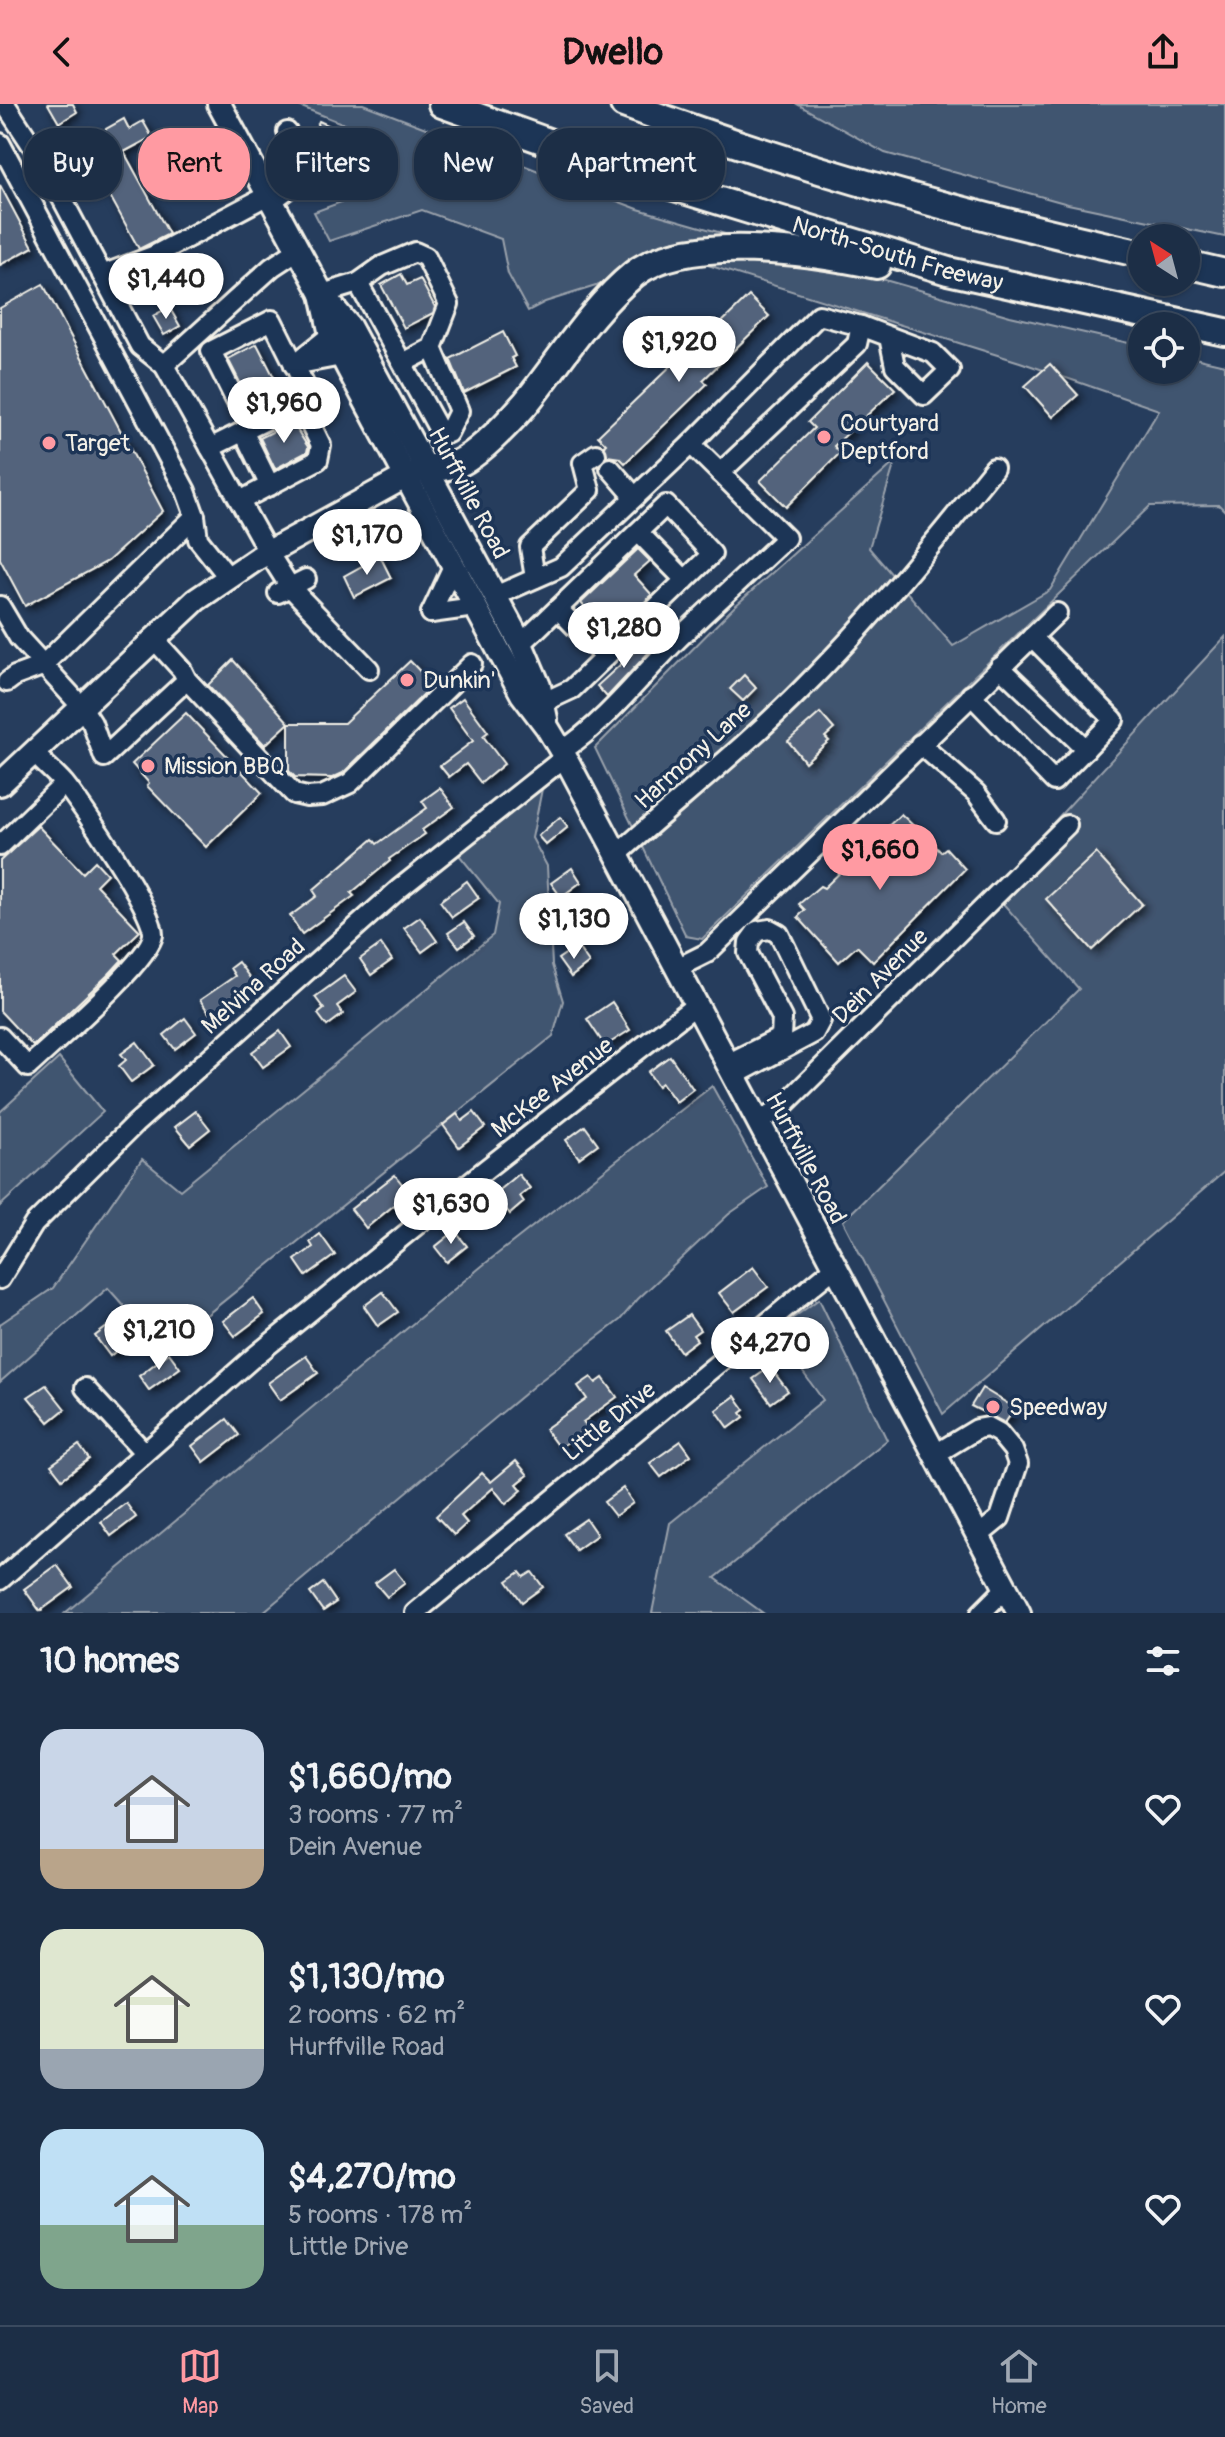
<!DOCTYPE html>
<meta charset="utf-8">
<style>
body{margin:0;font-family:Pangolin,sans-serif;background:#25364d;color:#f1f3f6;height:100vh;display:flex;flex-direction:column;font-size:30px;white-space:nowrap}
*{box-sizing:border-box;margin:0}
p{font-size:26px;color:#a0a8b3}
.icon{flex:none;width:44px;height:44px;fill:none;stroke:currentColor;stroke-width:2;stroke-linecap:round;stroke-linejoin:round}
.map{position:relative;height:1509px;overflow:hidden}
.sheet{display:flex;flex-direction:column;background:#1c2e46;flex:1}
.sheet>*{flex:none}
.hud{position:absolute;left:24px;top:24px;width:800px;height:72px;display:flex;gap:16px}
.needle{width:52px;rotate:324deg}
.controls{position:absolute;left:1128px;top:120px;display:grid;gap:16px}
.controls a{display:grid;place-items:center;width:72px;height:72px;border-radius:50%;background:#1c2e46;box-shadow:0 2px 6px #0004,0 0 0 2px #3a4a5f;font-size:40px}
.price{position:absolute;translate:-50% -68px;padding:0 18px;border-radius:28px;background:#fff;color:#222;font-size:26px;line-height:52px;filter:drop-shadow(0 2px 4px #0008)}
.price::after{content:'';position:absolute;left:50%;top:48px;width:24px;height:18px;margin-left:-12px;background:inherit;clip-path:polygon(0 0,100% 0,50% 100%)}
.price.selected{background:#ff9aa2;color:#111}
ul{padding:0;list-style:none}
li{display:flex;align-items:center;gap:24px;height:200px;padding:0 40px}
li span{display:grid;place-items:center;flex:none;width:224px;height:160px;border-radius:24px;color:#555}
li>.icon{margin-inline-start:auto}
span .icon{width:96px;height:96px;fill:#fffc;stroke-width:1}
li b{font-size:34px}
h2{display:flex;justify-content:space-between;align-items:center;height:96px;padding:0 40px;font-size:34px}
.pill{padding:0 28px;border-radius:32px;background:#1c2e46;box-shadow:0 2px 6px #0004,0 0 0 2px #3a4a5f;font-size:28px;line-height:72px}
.pill.selected{background:#ff9aa2;color:#111}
header{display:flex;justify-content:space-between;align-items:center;height:104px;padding:0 40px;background:#ff9aa2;color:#111;font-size:36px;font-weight:800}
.tab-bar{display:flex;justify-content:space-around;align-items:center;height:112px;border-top:2px solid #3a4a5f;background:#1c2e46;font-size:22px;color:#a0a8b3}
.tab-bar a{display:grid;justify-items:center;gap:4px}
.tab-bar .selected{color:#ff9aa2}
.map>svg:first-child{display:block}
.green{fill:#40546f;stroke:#9aa2ac;stroke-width:2}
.building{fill:#52647b;stroke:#f4f1e8;stroke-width:2;filter:url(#shadow)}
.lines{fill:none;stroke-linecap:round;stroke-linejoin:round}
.minor-casing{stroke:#f4f1e8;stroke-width:24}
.major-casing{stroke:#f4f1e8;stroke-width:28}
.highway-casing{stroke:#f4f1e8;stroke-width:32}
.minor{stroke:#1d3557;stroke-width:18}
.major{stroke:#1d3557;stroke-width:22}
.highway{stroke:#1d3557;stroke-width:26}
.poi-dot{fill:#ff9aa2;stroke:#1d3557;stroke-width:3}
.labels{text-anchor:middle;stroke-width:7;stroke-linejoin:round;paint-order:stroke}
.street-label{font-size:24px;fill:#f4f1e8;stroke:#1d3557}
.poi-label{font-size:24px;fill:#f4f1e8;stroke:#1d3557;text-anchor:start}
</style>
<header><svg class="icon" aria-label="back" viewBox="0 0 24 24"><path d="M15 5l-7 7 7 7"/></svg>Dwello<svg class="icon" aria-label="share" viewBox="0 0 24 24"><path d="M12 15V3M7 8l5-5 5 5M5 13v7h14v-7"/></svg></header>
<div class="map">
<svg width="1225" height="1509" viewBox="0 0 1225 1509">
<defs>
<filter id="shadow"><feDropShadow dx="4" dy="4" stdDeviation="4" flood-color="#0009"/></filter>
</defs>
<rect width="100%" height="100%" fill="#263d5d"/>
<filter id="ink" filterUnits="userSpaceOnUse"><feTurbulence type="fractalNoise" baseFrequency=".0125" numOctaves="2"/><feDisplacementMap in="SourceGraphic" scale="16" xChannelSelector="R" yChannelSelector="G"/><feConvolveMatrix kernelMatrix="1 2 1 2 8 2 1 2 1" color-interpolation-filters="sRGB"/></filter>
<g filter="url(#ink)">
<!-- green -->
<g class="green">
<polygon points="294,0 363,0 638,105 1010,212 1142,242 1142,266 1186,266 1186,252 1225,261 1225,407 1219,401 1150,402 702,835 686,832 595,644 734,503 895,358 869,444 953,542 1050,486 1159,306 1020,258 653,144 599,181 545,198 528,207 508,170 501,135 422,106 329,137 314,108 347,96 382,35"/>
<polygon points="797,0 1225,0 1225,133 1068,100 885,49"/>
<polygon points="1225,533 1225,1067 943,1310 843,1117 1079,885 991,786"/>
<polygon points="543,680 532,734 547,762 552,861 563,897 553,932 163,1246 108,1184 0,1278 0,1220 53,1184 142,1055 180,1086 493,831 499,800 451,741"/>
<polygon points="59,954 103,1008 0,1102 0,1008"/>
<polygon points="712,982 768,1083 729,1110 638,1195 620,1216 536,1280 262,1509 65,1509 482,1162"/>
<polygon points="819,1195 887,1336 715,1474 763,1509 652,1509 670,1419 823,1296 774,1228"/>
</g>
<!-- building -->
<g class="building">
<polygon points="48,0 73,0 77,8 59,19"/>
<polygon points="124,15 129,25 143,17 152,33 124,48 169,130 139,145 81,39"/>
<polygon points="319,17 345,29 337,47 311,35"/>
<polygon points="0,81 33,143 0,161"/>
<polygon points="401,170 407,181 420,175 435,203 433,209 404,224 381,181"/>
<polygon points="43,180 163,407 108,457 25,502 0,455 0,204"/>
<polygon points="749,192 769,212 703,276 707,280 625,359 620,354 607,352 604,342 606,340 598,332 679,254 682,257"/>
<polygon points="169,203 180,222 164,231 153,212"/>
<polygon points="503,228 515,252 511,254 516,263 464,289 450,255"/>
<polygon points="257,240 278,281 249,296 228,255"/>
<polygon points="868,258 895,285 834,342 840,349 786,403 760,377 814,324 808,318"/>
<polygon points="1050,260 1078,291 1053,313 1025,282"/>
<polygon points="292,318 308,343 307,348 275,365 260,334"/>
<polygon points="638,445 650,457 634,471 652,491 610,531 581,499"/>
<polygon points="380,452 391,474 354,493 344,472"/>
<polygon points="645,538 652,545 607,593 597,582"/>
<polygon points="233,556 289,619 265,641 208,581"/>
<polygon points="410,557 433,581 343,669 332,674 295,673 289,667 289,619 344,619"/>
<polygon points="744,571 756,584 743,597 730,585"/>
<polygon points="463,594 488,628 483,632 504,660 481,679 466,660 449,673 440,662 473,637 449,604"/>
<polygon points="186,609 262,689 206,743 147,682 149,679 132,660"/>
<polygon points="820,609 834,625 825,633 829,637 805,658 788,637"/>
<polygon points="440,684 454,703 422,726 425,730 389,755 390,757 351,789 354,792 302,830 290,812 317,792 313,786 373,735 377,740 427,704 422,697"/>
<polygon points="901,710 941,748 946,744 965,765 873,858 857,842 839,858 798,813 805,806 799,800 820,782 824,784"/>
<polygon points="560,713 568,723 546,741 538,732"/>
<polygon points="38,722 83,769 95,757 107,770 96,781 140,827 116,850 122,856 109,870 33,942 0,907 0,757"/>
<polygon points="1096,749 1142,800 1092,846 1046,795"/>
<polygon points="572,764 581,778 561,793 551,779"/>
<polygon points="467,777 479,794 452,813 440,797"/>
<polygon points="420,813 437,837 422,848 404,824"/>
<polygon points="464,818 474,832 459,843 448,829"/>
<polygon points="381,840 392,856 371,871 360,855"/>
<polygon points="577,842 589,859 571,873 558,855"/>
<polygon points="238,858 253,878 225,898 227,901 212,913 200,896 235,872 230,864"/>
<polygon points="344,872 356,888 337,902 343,910 327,922 318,910 324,905 315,893"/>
<polygon points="612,898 630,926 605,942 587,915"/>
<polygon points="185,914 196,929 175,945 164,931"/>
<polygon points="280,927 291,943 263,963 252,948"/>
<polygon points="137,938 154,961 131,978 119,962 126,956 121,950"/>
<polygon points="670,952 693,985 676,998 662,979 658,982 648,968"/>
<polygon points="196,1007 210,1025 190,1041 175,1023"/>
<polygon points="474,1008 485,1023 459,1043 443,1021 457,1010 462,1017"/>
<polygon points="585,1022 598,1040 579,1054 566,1036"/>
<polygon points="518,1070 530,1084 520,1092 524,1098 510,1110 506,1105 500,1109 488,1095"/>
<polygon points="395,1071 409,1089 366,1124 351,1105"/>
<polygon points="455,1127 467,1142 447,1158 435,1143"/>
<polygon points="320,1130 335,1151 306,1172 295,1156 313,1143 310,1138"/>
<polygon points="753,1163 768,1183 734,1208 719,1189"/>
<polygon points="383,1188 398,1208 378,1222 364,1202"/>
<polygon points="253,1194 264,1210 235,1232 223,1217"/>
<polygon points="689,1211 700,1226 693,1231 697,1236 681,1248 666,1227"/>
<polygon points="115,1217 129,1237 110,1252 95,1232"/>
<polygon points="169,1249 180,1264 149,1286 139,1272"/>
<polygon points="306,1252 318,1269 280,1296 268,1279"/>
<polygon points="770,1263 788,1287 771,1299 753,1275"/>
<polygon points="591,1273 596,1279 603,1274 617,1293 583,1318 587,1324 559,1344 545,1325 587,1295 578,1282"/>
<polygon points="46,1281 65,1305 49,1318 28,1293"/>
<polygon points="982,1284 1015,1304 1005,1319 971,1302"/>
<polygon points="735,1292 745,1306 741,1309 744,1313 729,1324 716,1306"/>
<polygon points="227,1315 239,1331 204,1358 192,1342"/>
<polygon points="681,1337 691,1351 661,1373 650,1359"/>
<polygon points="79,1341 89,1355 62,1375 51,1361"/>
<polygon points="516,1357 528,1371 517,1380 522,1386 506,1400 493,1384 461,1412 467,1419 454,1431 436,1412 482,1369 491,1378"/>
<polygon points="623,1384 633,1399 615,1412 604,1398"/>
<polygon points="126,1399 136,1413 111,1432 101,1418"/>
<polygon points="586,1415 597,1431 576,1446 564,1430"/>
<polygon points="57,1461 73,1483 40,1507 24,1485"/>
<polygon points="394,1465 405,1479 387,1493 375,1479"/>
<polygon points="520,1468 524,1473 532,1468 543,1483 522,1498 507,1477"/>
<polygon points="323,1479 336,1498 323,1507 310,1489"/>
</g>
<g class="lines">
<!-- minor casing -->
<g class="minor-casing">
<g id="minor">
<polyline points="5,0 41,55 140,242 164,261 272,163 298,146"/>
<polyline points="0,39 186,387 195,412 198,435 228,473"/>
<polyline points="272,97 315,64 287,28"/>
<polyline points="102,171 153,152 268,91"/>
<polyline points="358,179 439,326 448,329 459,307 432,244"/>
<polyline points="322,190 358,179 382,162 415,148 426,153 449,200 432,244 403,259"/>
<polyline points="296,259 331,231"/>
<polyline points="164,261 268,448 290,483 278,489"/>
<polyline points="294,261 342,252"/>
<polyline points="240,305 211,247 272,216 305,282 300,299"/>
<polyline points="243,327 270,382"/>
<polyline points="691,340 819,211 861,222"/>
<polyline points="210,344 300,299 321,341 318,356 240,397"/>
<polyline points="610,364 635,393"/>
<polyline points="720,369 857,240 861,222 933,249 950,266 924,291 895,262 889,233"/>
<polyline points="638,428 685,476"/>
<polyline points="535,474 530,443 590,386 583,359 596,350"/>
<polyline points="306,475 290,483 369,565"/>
<path d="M 495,492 L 561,463 L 691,340 L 786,434 C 750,468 713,501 677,536 C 639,574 608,616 562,647"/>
<polyline points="0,502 19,534 81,602 92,619 104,653 187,576"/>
<polyline points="558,505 605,553"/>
<polyline points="431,509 453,462"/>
<polyline points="431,509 475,503"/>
<polyline points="153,534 182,566 187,576 294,690 307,693 322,692 350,679 472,560"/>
<polyline points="521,540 666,401 712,450 572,585 542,599"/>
<polyline points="1000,563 1086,645"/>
<polyline points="7,578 15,572 42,562 195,412"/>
<polyline points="971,591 1054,677 1114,616 1032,533"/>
<polyline points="920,640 976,689 996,716"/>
<polyline points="0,742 64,680"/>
<path d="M 618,750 C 679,695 745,643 803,584 C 872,515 933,440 994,364"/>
<polyline points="677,864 707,849 1057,509"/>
<path d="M 0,933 L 28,963 C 52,940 149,858 153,831 C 155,807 81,700 64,679 C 54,668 43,659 34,649"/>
<polyline points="727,960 781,933 782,914 748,849 749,838 757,827 770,825 779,830 821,916 814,929 733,972"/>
<polyline points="758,1019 783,1002 1067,721"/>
<polyline points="0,1175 34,1120 135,1020 399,785 565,653"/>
<polyline points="85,1284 144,1348"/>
<polyline points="934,1351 977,1325 988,1323 999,1329 1013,1346 1018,1360 1000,1414 978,1432"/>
<polyline points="0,1476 255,1252 486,1065 696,901"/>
<polyline points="415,1509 834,1164"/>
<polyline points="981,1509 1006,1484"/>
</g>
</g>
<!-- major casing -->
<g class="major-casing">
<g id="major">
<polyline points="219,0 322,190 349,222 521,540 539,582 546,615"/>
<polyline points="322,190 331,231 349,266 522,590 547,623 565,653 1019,1509"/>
<polyline points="0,680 196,496 258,454 405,373 418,368"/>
</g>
</g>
<!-- highway casing -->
<g class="highway-casing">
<g id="highway">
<path id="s1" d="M 442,0 L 671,82 L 948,167 L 1225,228"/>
<path d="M 624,0 C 793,63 966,111 1142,150"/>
<polyline points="1186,160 1225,169"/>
<path d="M 427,365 C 436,363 448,363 457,360 C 479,351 509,318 525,300 C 560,257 591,205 634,170 C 687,128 814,148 877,161"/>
</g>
</g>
<!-- minor -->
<use href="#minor" class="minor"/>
<!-- major -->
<use href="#major" class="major"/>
<!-- highway -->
<use href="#highway" class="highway"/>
</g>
</g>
<!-- markers -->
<g class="poi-dot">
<circle cx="824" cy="333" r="8"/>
<circle cx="49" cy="339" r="8"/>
<circle cx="407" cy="576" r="8"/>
<circle cx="148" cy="662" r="8"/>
<circle cx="993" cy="1303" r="8"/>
</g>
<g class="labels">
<!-- street labels -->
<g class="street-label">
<text dy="8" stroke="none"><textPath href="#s1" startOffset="480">North-South Freeway</textPath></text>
<text transform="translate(469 389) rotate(62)" y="8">Hurffville Road</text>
<text transform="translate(693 651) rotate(-42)" y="8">Harmony Lane</text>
<text transform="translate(880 872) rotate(-45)" y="8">Dein Avenue</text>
<text transform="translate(253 882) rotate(-42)" y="8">Melvina Road</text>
<text transform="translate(552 983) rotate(-38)" y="8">McKee Avenue</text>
<text transform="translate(806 1054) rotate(62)" y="8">Hurffville Road</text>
<text transform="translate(609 1317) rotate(-39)" y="8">Little Drive</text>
</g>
<!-- poi labels -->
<g class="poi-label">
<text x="840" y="327">Courtyard<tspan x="840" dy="28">Deptford</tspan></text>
<text x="65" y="347">Target</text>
<text x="423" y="584">Dunkin'</text>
<text x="164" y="670">Mission BBQ</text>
<text x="1009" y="1311">Speedway</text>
</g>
</g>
</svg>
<div class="controls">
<a><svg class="needle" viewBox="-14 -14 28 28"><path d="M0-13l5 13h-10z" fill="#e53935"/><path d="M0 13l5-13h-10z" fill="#a0a8b3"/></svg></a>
<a><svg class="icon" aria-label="locate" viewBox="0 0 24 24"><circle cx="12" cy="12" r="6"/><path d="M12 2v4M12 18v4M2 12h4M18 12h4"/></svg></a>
</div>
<b class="price" style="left:166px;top:217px">$1,440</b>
<b class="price" style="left:679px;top:280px">$1,920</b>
<b class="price" style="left:284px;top:341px">$1,960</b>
<b class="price" style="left:367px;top:473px">$1,170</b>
<b class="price" style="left:624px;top:566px">$1,280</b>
<b class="price selected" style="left:880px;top:788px">$1,660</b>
<b class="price" style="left:574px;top:857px">$1,130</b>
<b class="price" style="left:451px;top:1142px">$1,630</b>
<b class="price" style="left:159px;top:1268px">$1,210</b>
<b class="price" style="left:770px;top:1281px">$4,270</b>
<div class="hud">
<a class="pill">Buy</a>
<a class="pill selected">Rent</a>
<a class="pill">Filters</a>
<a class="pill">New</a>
<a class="pill">Apartment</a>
</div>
</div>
<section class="sheet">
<h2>10 homes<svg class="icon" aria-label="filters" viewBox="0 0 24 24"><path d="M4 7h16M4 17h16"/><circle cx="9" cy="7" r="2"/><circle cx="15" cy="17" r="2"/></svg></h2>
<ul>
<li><span style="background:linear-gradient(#c9d6e8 75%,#b9a48a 0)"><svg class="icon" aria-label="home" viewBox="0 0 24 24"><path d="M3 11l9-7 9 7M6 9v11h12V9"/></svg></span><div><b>$1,660/mo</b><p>3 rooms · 77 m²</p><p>Dein Avenue</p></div><svg class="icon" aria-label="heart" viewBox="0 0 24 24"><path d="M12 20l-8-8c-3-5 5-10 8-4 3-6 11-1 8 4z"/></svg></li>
<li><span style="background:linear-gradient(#dfe7d0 75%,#9aa5b1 0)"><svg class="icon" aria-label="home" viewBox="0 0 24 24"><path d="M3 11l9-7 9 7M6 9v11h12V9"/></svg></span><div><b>$1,130/mo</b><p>2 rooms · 62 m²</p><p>Hurffville Road</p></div><svg class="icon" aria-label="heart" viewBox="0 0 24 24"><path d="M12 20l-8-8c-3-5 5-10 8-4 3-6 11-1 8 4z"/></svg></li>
<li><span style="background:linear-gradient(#bfe0f5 60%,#7fa58c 0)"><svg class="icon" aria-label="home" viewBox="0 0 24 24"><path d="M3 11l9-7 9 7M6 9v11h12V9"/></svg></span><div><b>$4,270/mo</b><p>5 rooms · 178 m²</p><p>Little Drive</p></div><svg class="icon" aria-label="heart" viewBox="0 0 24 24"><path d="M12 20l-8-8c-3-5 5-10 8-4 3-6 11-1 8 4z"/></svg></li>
</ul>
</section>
<nav class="tab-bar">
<a class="selected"><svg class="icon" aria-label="map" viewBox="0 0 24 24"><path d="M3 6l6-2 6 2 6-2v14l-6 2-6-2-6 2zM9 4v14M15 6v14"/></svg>Map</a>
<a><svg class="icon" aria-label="saved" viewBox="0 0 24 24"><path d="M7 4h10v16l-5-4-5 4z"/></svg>Saved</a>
<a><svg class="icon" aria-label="home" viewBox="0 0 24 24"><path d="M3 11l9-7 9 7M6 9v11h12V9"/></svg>Home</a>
</nav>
